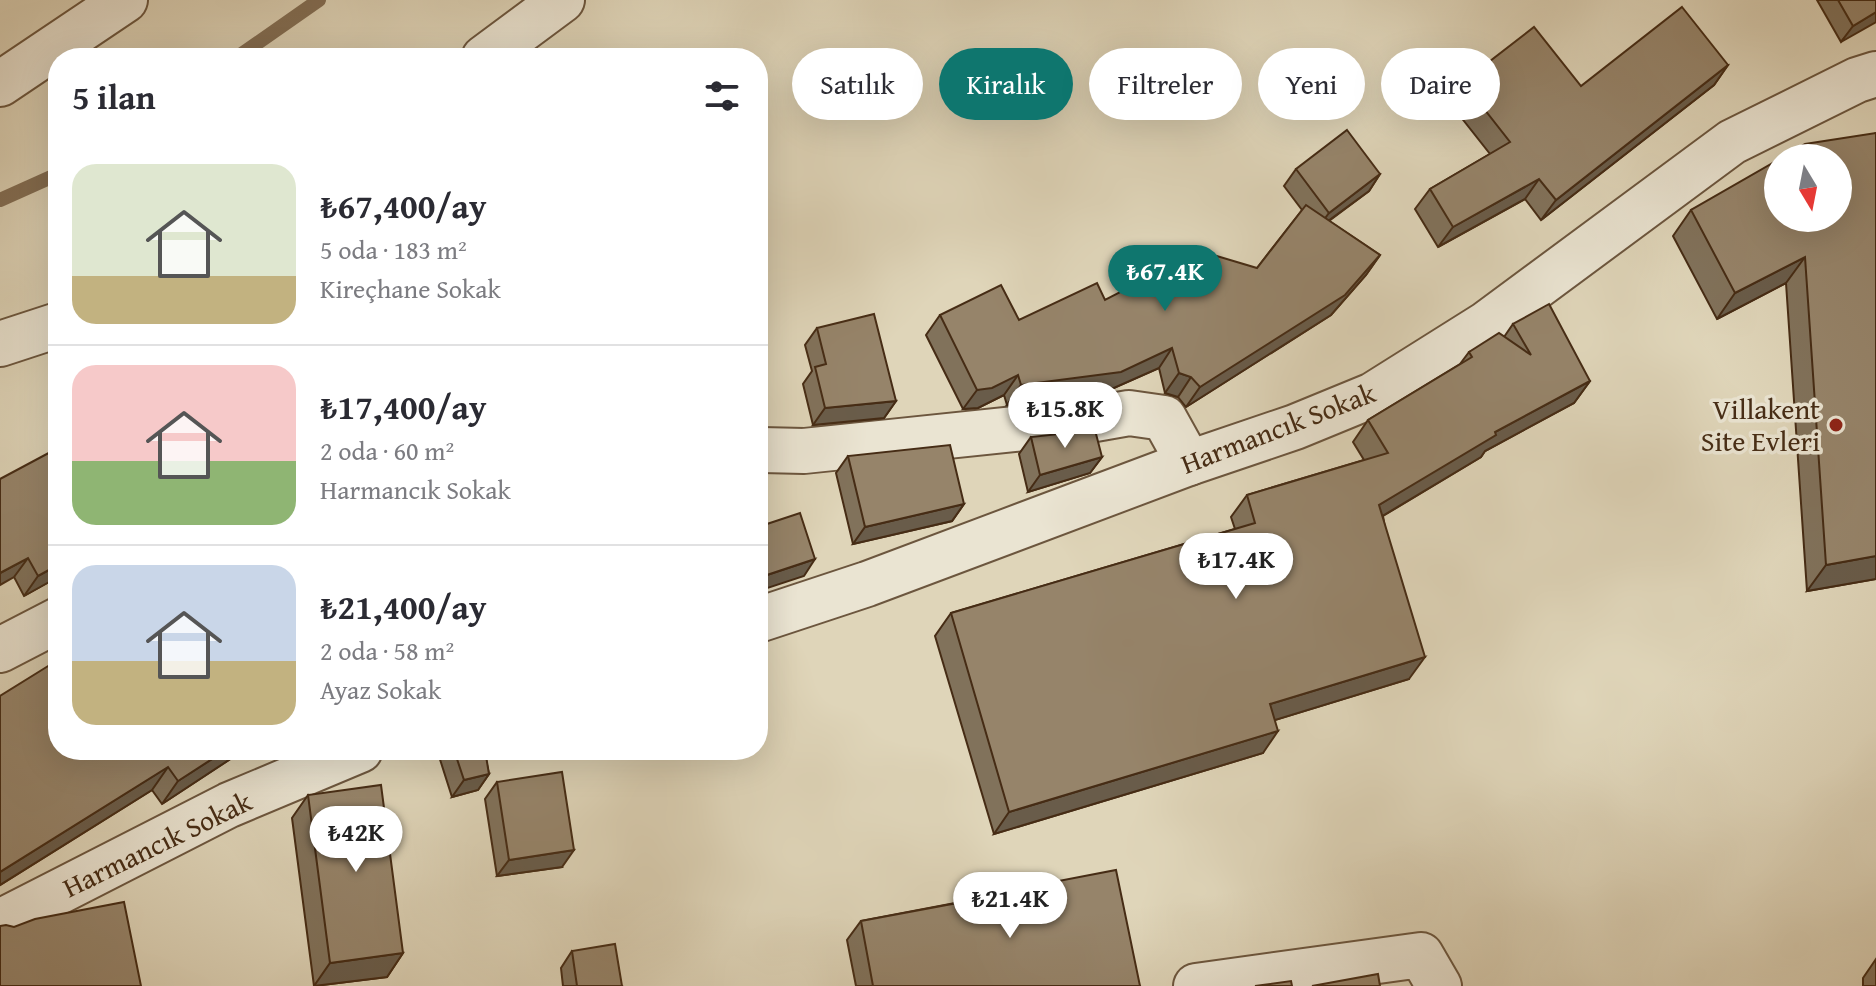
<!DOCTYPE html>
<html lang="tr">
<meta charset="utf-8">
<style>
body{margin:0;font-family:"Gentium Book Plus",serif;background:#f7f7f7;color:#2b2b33;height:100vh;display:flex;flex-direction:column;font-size:30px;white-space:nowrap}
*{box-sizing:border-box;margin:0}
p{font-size:26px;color:#7c7c81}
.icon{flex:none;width:44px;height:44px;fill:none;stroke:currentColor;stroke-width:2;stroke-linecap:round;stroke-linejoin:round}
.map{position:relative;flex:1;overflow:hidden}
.sheet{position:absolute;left:48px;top:48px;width:720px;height:712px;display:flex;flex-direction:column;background:#fff;border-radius:32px;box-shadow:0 8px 32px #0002}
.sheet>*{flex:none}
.hud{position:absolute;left:792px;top:48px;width:760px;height:72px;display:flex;gap:16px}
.needle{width:52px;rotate:170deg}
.tools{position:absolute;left:1764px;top:144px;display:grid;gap:16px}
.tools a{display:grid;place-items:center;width:88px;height:88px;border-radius:50%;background:#fff;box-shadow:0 8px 32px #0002;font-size:40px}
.price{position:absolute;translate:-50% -68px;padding:0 18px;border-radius:28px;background:#fff;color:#222;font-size:26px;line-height:52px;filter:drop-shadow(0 2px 4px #0008)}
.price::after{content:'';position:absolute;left:50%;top:48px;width:24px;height:18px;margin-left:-12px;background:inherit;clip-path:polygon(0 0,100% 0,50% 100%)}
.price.selected{background:#0f766e;color:#fff}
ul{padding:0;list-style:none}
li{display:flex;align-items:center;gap:24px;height:200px;padding:0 24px}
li+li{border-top:2px solid #e1e1e2}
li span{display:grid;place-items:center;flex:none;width:224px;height:160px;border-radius:24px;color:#555}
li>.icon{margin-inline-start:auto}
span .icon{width:96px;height:96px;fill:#fffc;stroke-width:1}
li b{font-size:34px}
h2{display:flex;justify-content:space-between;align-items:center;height:96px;padding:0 24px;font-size:34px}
.tag{padding:0 28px;border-radius:36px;background:#fff;box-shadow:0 8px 32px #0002;font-size:28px;line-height:72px}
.tag.selected{background:#0f766e;color:#fff}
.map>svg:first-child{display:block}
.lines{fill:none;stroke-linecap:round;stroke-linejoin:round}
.stream{stroke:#836f56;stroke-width:14}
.minor-casing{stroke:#6c563e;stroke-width:48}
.tertiary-casing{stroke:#6c563e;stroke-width:48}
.minor{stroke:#eae4d2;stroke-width:44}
.tertiary{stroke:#eae4d2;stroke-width:44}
.wall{fill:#81725b;stroke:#462c15;stroke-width:2}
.shaded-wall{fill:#695c4a;stroke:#462c15;stroke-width:2}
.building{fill:#96846a;stroke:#462c15;stroke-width:2}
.poi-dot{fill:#8f2418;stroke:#eae4d2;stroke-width:3}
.labels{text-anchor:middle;stroke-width:7;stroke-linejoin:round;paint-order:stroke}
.poi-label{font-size:28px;fill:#462c15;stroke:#eae4d2;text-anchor:end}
.street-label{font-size:28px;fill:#462c15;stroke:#eae4d2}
</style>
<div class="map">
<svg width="1876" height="986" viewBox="0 0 1876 986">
<rect width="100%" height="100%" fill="#dfd5b9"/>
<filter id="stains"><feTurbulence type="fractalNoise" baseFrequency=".0025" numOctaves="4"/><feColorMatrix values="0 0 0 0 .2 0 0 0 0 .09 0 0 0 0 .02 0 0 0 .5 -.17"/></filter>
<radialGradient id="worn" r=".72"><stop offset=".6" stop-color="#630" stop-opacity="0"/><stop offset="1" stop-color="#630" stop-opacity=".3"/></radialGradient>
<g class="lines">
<!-- stream -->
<g class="stream">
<polyline points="236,58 319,0"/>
<polyline points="0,200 58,174"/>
</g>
<!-- minor casing -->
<g class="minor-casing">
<g id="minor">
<polyline points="0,84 125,0"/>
<polyline points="758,450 804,451 1072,423 1129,413 1164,418 1189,463"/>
<polyline points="758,620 867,584 1189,463 1295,427 1373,395 1486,324 1732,142 1857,80 1876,74"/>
<polyline points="0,650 58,620"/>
<polyline points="0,922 229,805 360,750"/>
<polyline points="1196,986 1421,955 1439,986"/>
</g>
</g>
<!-- tertiary casing -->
<g class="tertiary-casing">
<g id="tertiary">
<polyline points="484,58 562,0"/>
<polyline points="0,344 58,325"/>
</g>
</g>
<!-- minor -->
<use href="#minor" class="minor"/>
<!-- tertiary -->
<use href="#tertiary" class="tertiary"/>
</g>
<!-- wall -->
<g class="wall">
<polygon points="1817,0 1876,0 1841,42"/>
<polygon points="1728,65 1714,85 1541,220 1525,199 1438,247 1415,209 1430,189 1490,154 1449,102 1463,82 1581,86"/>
<polygon points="1876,133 1876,579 1807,591 1786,283 1717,319 1673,236 1691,210"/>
<polygon points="1296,169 1380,174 1369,191 1329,221 1380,255 1366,275 1331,315 1186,407 1178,397 1165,393 1159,368 1107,391 1007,405 1004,395 978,408 963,409 926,335 940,315 1019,320 1105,300 1257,268 1302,210 1284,186"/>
<polygon points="1513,324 1590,381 1574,403 1485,451 1481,457 1383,516 1409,679 1275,720 1263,753 994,834 935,636 951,613 1235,529 1231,517 1247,495 1364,460 1353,442 1368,420 1460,364 1469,352 1504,337"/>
<polygon points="817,328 896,401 884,418 813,425 803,384 812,371 805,345"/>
<polygon points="1031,437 1102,457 1090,473 1028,492 1019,454"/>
<polygon points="58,448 58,577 24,596 14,577"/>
<polygon points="848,456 964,504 952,521 853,544 836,473"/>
<polygon points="58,750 244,750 162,804 152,790 0,885"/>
<polygon points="437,750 484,750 489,774 478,790 452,797"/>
<polygon points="497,782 562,867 497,876 485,799"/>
<polygon points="308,795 403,953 387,977 314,986 292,818"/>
<polygon points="1048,883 1140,986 856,986 847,940 861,921 1045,886"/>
<polygon points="572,951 622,986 563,986 561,968"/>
<polygon points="1876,959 1876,986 1863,986 1863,978"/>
</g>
<!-- shaded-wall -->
<g class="shaded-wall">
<polygon points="1876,12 1876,22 1841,42 1853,26"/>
<polygon points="1728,65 1714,85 1541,220 1556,200"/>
<polygon points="1380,174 1369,191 1317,229 1329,213"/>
<polygon points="1539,179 1525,199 1438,247 1453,227"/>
<polygon points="1380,255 1366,275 1331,315 1186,407 1200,387"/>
<polygon points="1805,257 1786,283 1717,319 1735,293"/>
<polygon points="1172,348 1159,368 1107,391 1007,405 1021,385"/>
<polygon points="1179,373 1191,377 1178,397 1165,393"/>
<polygon points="1018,375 1004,395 978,408 963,409 977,390"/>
<polygon points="1590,381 1574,403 1485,451 1481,457 1364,527 1379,505 1495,432"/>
<polygon points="896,401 884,418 813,425 825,408"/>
<polygon points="1102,457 1090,473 1028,492 1040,475"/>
<polygon points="964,504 952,521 853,544 865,527"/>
<polygon points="1876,556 1876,579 1807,591 1826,565"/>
<polygon points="28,558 14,577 0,585 0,573"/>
<polygon points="815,559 804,576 758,591 758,578"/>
<polygon points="58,565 58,577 24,596 38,576"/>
<polygon points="1425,657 1409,679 1255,726 1270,704"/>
<polygon points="1278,731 1263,753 994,834 1009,812"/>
<polygon points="226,750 244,750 162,804 178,781"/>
<polygon points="168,767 152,790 0,885 0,872"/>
<polygon points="489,774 478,790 452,797 464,780"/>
<polygon points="574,850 562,867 497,876 509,860"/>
<polygon points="403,953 387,977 314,986 330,963"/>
</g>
<!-- building -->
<g class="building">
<polygon points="1838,0 1876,0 1876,12 1853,26"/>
<polygon points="1682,7 1728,65 1556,200 1539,179 1453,227 1430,189 1510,142 1463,82 1534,27 1581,86"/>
<polygon points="1347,130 1380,174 1329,213 1296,169"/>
<polygon points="1876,133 1876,556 1826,565 1805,257 1735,293 1691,210 1778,160 1778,218 1838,218 1838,158 1781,158 1805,144"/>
<polygon points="1306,205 1380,255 1345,295 1200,387 1191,377 1179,373 1172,348 1121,372 1021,385 1018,375 992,388 977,390 940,315 1001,285 1019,320 1097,283 1105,300 1200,251 1257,268"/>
<polygon points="1549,304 1590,381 1495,432 1496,435 1379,505 1425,657 1270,704 1278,731 1009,812 951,613 1255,523 1247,495 1388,453 1368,420 1472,357 1469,352 1499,333 1531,355 1513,324"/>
<polygon points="874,314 896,401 825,408 815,367 826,364 817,328"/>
<polygon points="1095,430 1102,457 1040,475 1031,437"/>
<polygon points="950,445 964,504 865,527 848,456"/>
<polygon points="58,448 58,565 38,576 28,558 0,573 0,479"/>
<polygon points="800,513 815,559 758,578 758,527"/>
<polygon points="53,663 58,670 58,750 226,750 178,781 168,767 0,872 0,696"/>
<polygon points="454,750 485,750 489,774 464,780"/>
<polygon points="562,772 574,850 509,860 497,782"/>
<polygon points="381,785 403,953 330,963 308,795"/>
<polygon points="1116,870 1140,986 873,986 861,921 1048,886 1048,883"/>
<polygon points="124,902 141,986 0,986 0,926 6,925 14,927 35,919"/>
<polygon points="615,944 622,986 577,986 572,951"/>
<polygon points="1378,974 1380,986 1312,986"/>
<polygon points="1291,981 1292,986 1255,986"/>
</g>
<!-- markers -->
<circle class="poi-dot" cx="1836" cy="425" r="8"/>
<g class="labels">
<!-- poi labels -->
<g class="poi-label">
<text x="1820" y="419">Villakent<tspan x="1820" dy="32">Site Evleri</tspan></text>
</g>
<!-- street labels -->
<g class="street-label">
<text transform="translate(1278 428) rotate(-21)" y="10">Harmancık Sokak</text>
<text transform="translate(157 844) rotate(-26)" y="10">Harmancık Sokak</text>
</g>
</g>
<rect width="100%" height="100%" filter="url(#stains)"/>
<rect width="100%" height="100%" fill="url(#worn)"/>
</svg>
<div class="tools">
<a><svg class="needle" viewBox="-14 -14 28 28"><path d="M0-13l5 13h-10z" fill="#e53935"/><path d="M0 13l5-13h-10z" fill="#7c7c81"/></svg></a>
</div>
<b class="price selected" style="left:1165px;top:313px">₺67.4K</b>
<b class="price" style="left:1065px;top:450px">₺15.8K</b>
<b class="price" style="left:1236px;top:601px">₺17.4K</b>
<b class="price" style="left:356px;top:874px">₺42K</b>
<b class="price" style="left:1010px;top:940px">₺21.4K</b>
<div class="hud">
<a class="tag">Satılık</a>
<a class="tag selected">Kiralık</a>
<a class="tag">Filtreler</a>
<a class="tag">Yeni</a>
<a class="tag">Daire</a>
</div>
<section class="sheet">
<h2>5 ilan<svg class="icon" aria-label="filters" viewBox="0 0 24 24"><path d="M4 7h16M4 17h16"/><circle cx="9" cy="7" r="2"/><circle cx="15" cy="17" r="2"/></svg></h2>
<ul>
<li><span style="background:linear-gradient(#dfe7d0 70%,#c2b280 0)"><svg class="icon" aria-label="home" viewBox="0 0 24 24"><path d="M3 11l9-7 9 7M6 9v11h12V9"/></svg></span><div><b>₺67,400/ay</b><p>5 oda · 183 m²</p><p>Kireçhane Sokak</p></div></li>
<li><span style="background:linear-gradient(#f6c9c9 60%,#8fb573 0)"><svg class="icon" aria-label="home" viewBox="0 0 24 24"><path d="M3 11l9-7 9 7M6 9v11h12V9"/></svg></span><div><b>₺17,400/ay</b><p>2 oda · 60 m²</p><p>Harmancık Sokak</p></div></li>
<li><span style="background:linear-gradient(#c9d6e8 60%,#c2b280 0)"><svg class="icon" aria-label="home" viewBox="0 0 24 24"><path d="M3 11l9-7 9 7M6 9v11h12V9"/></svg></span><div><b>₺21,400/ay</b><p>2 oda · 58 m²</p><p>Ayaz Sokak</p></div></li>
</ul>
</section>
</div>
